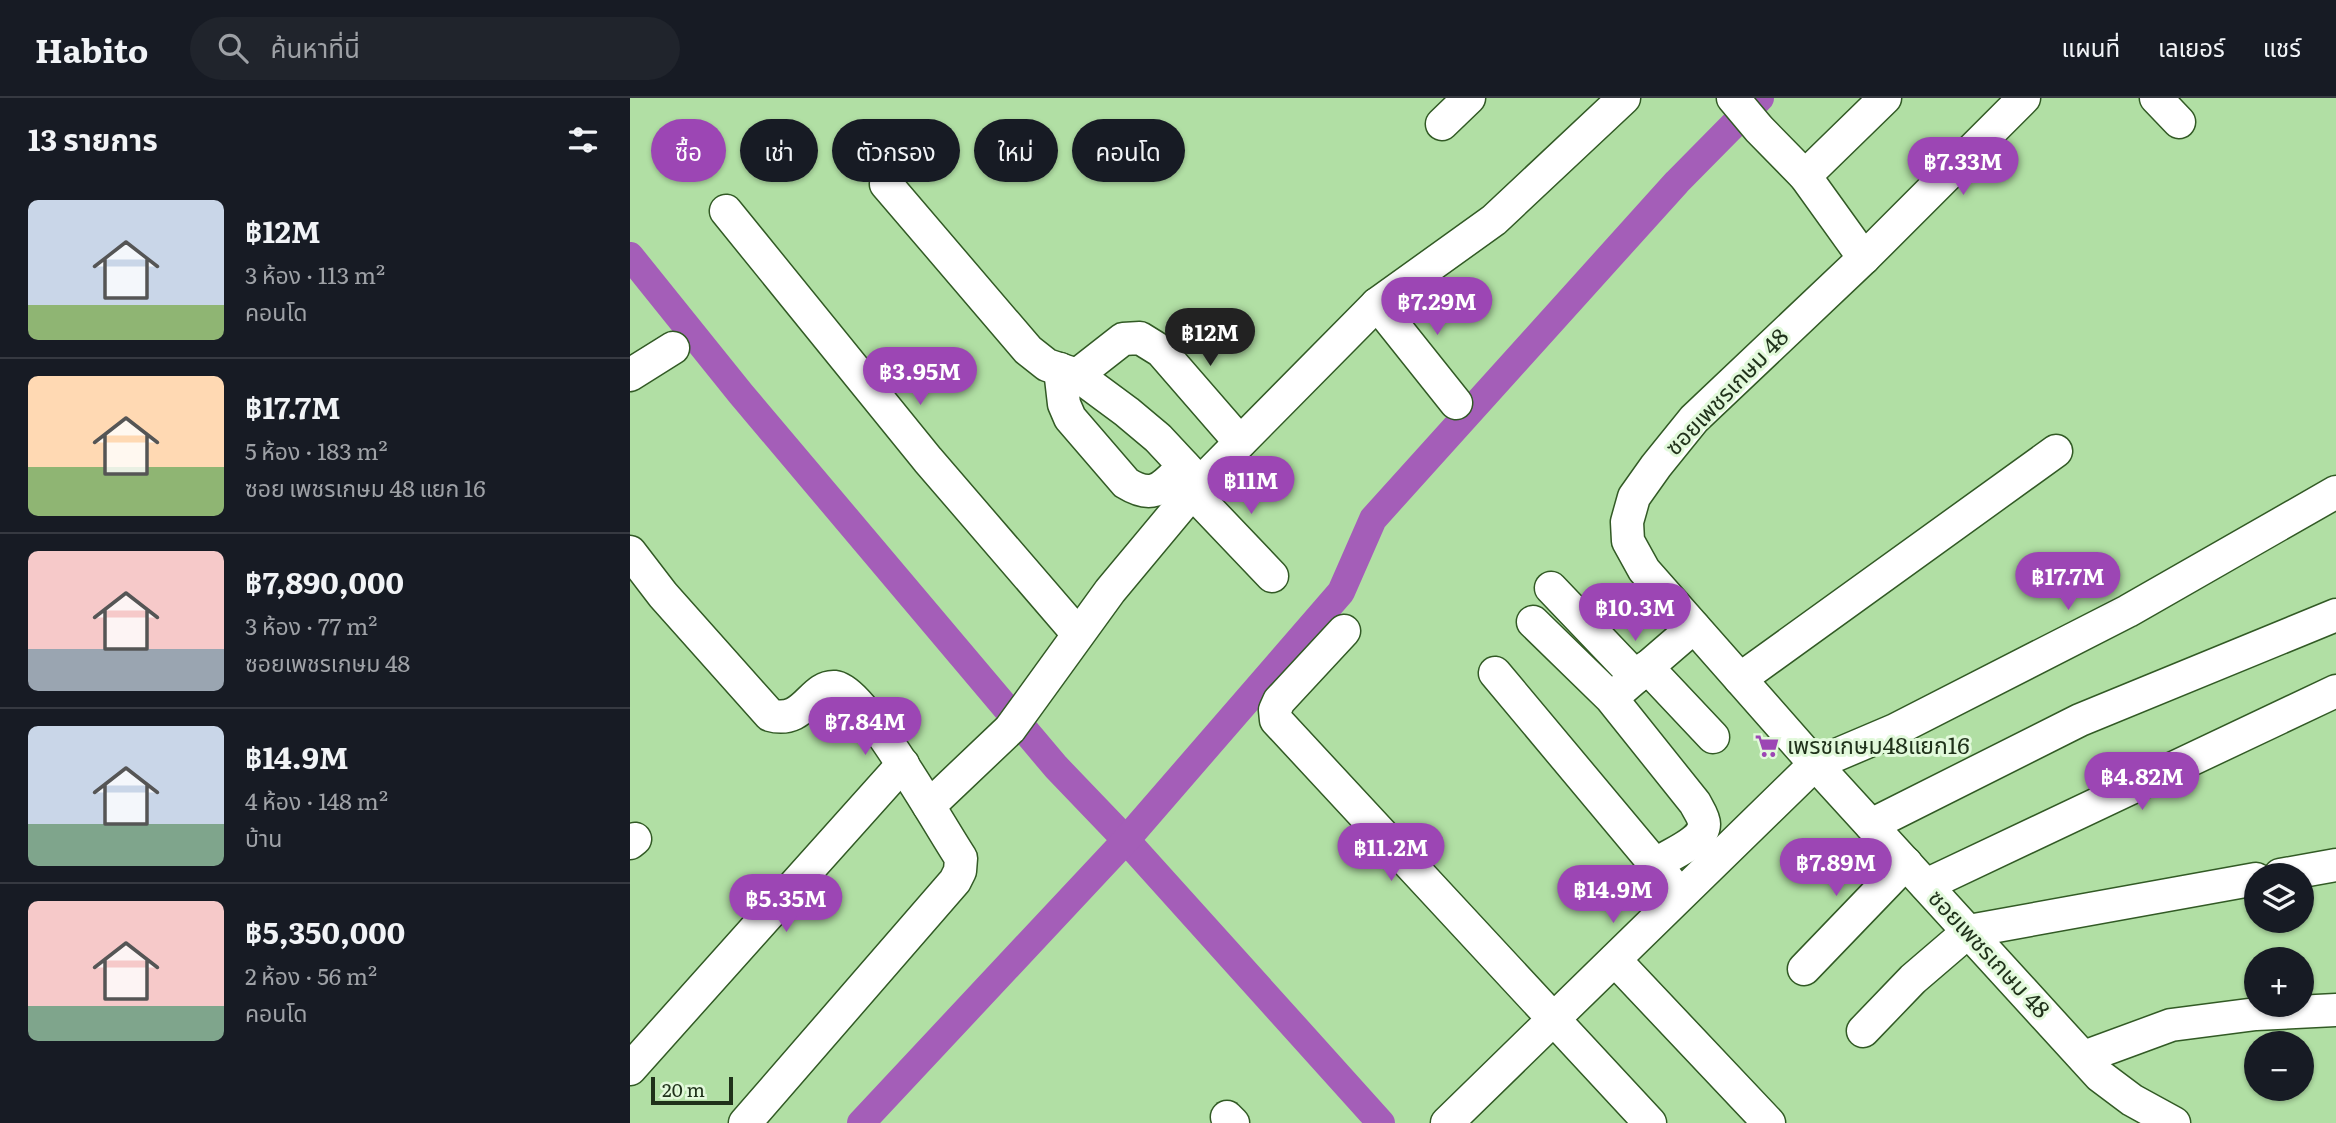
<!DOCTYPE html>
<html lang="th">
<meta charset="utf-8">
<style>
body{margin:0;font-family:Literata,"Noto Sans Thai",serif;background:#20242c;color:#f1f3f6;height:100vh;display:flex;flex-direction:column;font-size:26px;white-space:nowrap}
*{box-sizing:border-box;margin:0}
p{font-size:23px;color:#9ea1a6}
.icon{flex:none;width:38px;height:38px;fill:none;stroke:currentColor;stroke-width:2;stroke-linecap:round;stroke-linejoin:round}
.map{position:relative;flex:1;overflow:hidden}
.drawer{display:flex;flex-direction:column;background:#171b24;width:630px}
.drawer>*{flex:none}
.banner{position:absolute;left:21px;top:21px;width:665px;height:63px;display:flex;gap:14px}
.tools{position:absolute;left:1614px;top:765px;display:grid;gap:14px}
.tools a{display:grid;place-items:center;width:70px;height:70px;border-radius:50%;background:#171b24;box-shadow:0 2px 5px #0004;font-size:35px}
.scale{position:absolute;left:21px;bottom:18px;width:82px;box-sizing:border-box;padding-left:7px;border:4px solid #1f311a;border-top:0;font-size:19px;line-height:24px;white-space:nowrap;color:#1f311a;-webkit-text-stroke:5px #e2f9db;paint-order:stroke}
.price{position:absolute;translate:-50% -60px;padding:0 16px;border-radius:24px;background:#9c46b4;color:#fff;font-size:23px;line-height:46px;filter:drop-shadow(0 2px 4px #0008)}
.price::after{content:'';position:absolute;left:50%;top:42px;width:21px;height:16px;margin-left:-10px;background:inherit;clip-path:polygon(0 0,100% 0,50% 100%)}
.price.selected{background:#222;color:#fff}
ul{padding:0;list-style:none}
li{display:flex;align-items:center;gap:21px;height:175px;padding:0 28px}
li+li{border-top:2px solid #363941}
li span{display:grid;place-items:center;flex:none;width:196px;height:140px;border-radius:10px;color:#555}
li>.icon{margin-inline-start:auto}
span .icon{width:84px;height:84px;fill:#fffc;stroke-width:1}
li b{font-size:30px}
h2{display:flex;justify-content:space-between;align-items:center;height:84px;padding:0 28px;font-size:30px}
.tag{padding:0 24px;border-radius:32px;background:#171b24;box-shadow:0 2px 5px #0004;font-size:24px;line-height:63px}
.tag.selected{background:#9c46b4;color:#fff}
header{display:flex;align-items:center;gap:42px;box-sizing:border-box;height:98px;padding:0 35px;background:#171b24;border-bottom:2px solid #363941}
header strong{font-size:33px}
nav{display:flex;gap:38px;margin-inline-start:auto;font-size:24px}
.search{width:490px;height:63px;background:#20242c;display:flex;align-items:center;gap:18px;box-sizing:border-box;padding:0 24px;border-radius:38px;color:#9ea1a6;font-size:26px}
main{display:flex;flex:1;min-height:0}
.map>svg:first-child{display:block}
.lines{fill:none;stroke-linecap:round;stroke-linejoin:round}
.canal{stroke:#a45eb8;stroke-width:28}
.minor-casing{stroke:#325a25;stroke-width:35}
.minor{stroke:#fff;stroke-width:32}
.labels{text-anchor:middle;stroke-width:6;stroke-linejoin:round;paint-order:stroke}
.street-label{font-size:23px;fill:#1f311a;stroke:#e2f9db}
.poi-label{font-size:23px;fill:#1f311a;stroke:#e2f9db;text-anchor:start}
</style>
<header>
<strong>Habito</strong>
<div class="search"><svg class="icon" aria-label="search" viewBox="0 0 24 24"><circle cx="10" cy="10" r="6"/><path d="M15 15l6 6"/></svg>ค้นหาที่นี่</div>
<nav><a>แผนที่</a><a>เลเยอร์</a><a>แชร์</a></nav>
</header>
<main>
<section class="drawer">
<h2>13 รายการ<svg class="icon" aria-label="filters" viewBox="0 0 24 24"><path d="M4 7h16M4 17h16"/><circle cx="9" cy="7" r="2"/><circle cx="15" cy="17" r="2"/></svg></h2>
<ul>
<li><span style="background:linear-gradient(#c9d6e8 75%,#8fb573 0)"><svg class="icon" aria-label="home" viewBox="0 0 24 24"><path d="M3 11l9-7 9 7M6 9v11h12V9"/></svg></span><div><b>฿12M</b><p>3 ห้อง · 113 m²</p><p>คอนโด</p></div></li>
<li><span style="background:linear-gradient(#ffd9b3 65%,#8fb573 0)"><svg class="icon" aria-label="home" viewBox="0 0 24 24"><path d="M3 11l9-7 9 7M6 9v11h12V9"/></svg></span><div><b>฿17.7M</b><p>5 ห้อง · 183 m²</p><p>ซอย เพชรเกษม 48 แยก 16</p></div></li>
<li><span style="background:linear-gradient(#f6c9c9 70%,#9aa5b1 0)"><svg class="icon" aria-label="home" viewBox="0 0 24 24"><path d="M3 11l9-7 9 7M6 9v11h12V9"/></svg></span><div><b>฿7,890,000</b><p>3 ห้อง · 77 m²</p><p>ซอยเพชรเกษม 48</p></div></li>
<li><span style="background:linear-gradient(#c9d6e8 70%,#7fa58c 0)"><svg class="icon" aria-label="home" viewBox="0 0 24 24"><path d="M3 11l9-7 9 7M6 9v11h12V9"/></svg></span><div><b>฿14.9M</b><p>4 ห้อง · 148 m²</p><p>บ้าน</p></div></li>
<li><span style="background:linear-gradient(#f6c9c9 75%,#7fa58c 0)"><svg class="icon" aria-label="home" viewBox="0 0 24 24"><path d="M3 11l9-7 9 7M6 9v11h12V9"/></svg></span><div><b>฿5,350,000</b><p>2 ห้อง · 56 m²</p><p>คอนโด</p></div></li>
</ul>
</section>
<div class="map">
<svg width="1706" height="1025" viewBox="0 0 1706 1025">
<rect width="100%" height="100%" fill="#b1dfa4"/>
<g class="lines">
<!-- canal -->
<g class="canal">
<polyline points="0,158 111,296 426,669 496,742 751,1025"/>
<polyline points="231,1025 496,742 711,494 743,421 1047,84 1130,0"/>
</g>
<!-- minor casing -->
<g class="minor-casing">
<g id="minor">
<polyline points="1103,0 1129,31 1175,78 1234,160"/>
<polyline points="1394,0 1234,160 1064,321 1026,368 1004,399 997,424 998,443 1014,472 1185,666 1470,978 1502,1002 1544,1025"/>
<polyline points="1526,0 1549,24"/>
<polyline points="812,26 839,0"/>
<polyline points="1175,78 1255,0"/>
<polyline points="256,86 398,252 417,267 447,277 497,314 528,340 570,385"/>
<polyline points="96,113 298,362 448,536"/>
<polyline points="747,206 826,305"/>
<path d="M 430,271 L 434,306 L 440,320 L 496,385 C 525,403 533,388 554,368"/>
<polyline points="0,277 43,250"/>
<polyline points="447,277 493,241 510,240 531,253 610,344"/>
<polyline points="562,394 642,478"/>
<path d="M 0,454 L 33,497 L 140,617 C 175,627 181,587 205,589 C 234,592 312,732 331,760 L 330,773 L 325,783 L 115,1025"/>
<polyline points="921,490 1006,579"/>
<path d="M 903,524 L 981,600 L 1065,705 C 1068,711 1074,719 1074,726 C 1074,743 1043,755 1031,763"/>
<polyline points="714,533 649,603 645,612 646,622 1020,1025"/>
<polyline points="1017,569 1083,639"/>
<polyline points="865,575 1039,783"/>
<polyline points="1110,581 1426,353"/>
<polyline points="991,592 1064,529"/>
<polyline points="299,708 380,631 480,493 570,385 747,206 864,122 994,0"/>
<polyline points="1241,727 1450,622 1706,517"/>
<polyline points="0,745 5,741"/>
<polyline points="1650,777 1706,767"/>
<polyline points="1296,787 1706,593"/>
<polyline points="985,862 1139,1025"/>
<polyline points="1174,871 1276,765"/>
<polyline points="1233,933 1283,881 1339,833 1626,781"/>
<polyline points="1454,959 1541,927 1626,916 1706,912"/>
<polyline points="0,971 273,666"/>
<polyline points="597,1019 603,1025"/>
<polyline points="817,1025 1185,666 1265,632 1498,513 1706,394"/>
</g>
</g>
<!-- minor -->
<use href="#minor" class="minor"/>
</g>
<!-- icons -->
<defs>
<g id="supermarket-bare" transform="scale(1.89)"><path d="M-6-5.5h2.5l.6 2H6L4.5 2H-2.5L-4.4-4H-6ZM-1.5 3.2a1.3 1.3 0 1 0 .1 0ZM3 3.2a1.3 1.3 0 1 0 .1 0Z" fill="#9c46b4" stroke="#e2f9db" stroke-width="2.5" paint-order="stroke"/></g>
</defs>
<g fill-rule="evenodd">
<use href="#supermarket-bare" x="1137" y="648"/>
</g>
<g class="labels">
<!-- street labels -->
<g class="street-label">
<text transform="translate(1097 294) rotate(-46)" y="8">ซอยเพชรเกษม 48</text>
<text transform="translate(1359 856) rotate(47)" y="8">ซอยเพชรเกษม 48</text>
</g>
<!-- poi labels -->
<g class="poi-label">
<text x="1157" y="656">เพรชเกษม48แยก16</text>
</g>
</g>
</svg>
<div class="tools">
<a><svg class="icon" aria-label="layers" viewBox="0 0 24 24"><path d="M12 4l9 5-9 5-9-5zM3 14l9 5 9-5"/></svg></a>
<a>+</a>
<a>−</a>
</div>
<div class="scale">20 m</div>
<b class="price" style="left:1333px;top:99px">฿7.33M</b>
<b class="price" style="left:807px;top:239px">฿7.29M</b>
<b class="price selected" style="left:580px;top:270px">฿12M</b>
<b class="price" style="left:290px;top:309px">฿3.95M</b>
<b class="price" style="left:621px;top:418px">฿11M</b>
<b class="price" style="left:1438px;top:514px">฿17.7M</b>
<b class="price" style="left:1005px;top:545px">฿10.3M</b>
<b class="price" style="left:235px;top:659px">฿7.84M</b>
<b class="price" style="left:1512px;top:714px">฿4.82M</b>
<b class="price" style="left:761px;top:785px">฿11.2M</b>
<b class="price" style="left:1206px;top:800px">฿7.89M</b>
<b class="price" style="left:983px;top:827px">฿14.9M</b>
<b class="price" style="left:156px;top:836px">฿5.35M</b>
<div class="banner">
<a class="tag selected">ซื้อ</a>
<a class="tag">เช่า</a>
<a class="tag">ตัวกรอง</a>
<a class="tag">ใหม่</a>
<a class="tag">คอนโด</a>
</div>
</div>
</main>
